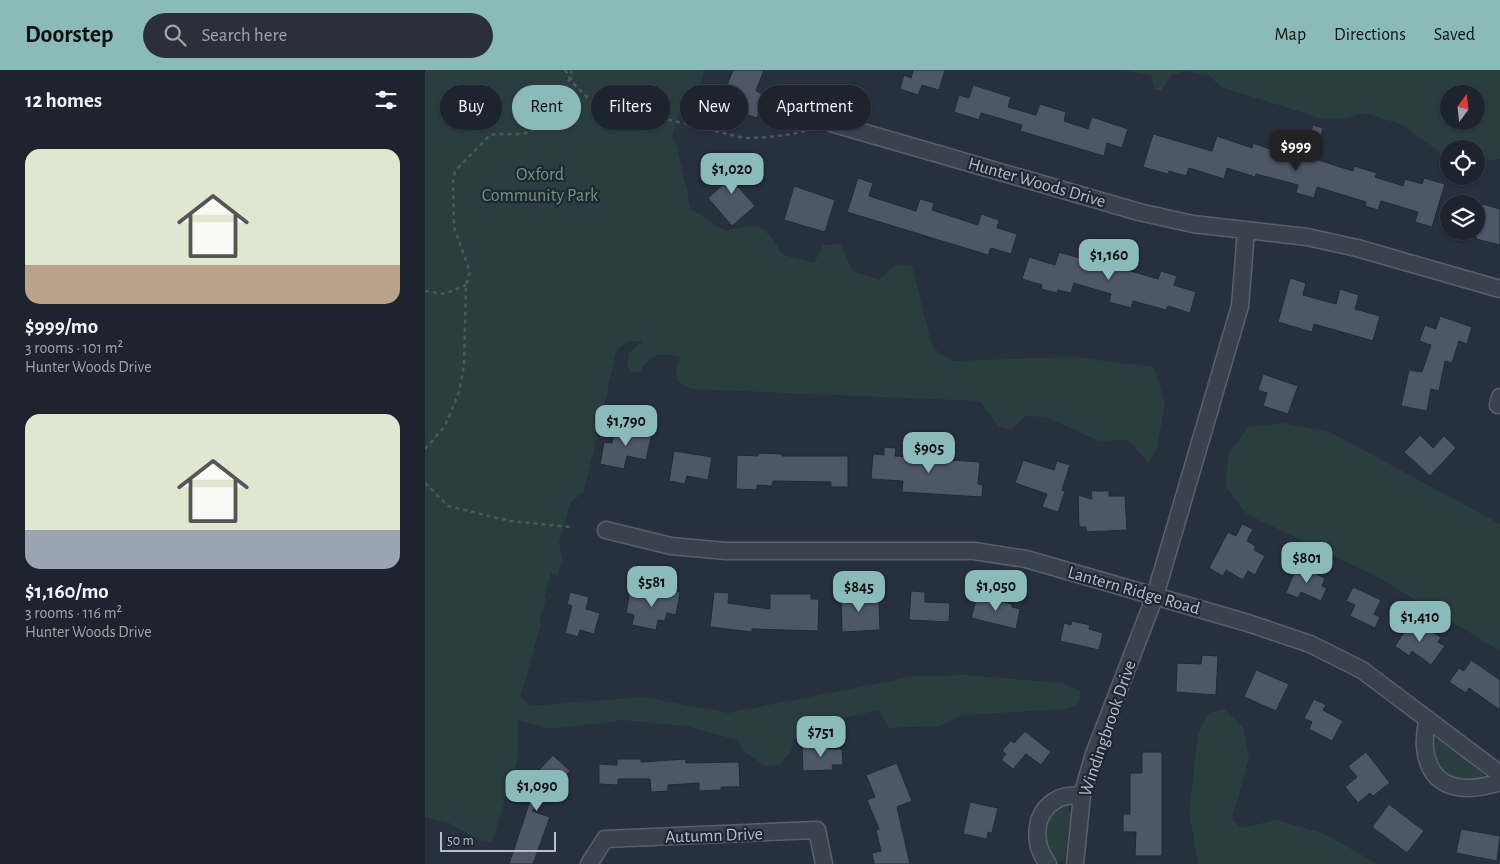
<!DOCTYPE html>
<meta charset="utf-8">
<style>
body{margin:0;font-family:"Alegreya Sans",sans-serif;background:#2a303a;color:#f1f3f6;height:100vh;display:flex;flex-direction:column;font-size:19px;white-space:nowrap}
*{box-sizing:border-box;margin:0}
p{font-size:16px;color:#a0a4aa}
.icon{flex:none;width:28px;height:28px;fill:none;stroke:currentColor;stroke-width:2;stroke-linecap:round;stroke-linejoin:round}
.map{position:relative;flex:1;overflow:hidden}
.sheet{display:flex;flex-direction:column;background:#1d242e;width:425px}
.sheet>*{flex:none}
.guide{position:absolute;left:15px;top:15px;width:475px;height:45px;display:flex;gap:10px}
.needle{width:32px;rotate:15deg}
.controls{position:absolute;left:1015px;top:15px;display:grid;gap:10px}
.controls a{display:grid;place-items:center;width:45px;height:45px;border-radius:50%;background:#1d242e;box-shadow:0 1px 4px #0004,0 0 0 1px #3b414a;font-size:25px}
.scale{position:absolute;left:15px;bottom:12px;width:116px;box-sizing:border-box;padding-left:5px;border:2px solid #b7bdc8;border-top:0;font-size:14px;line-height:18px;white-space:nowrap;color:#b7bdc8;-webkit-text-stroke:4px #1f2733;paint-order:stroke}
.price{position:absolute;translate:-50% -42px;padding:0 11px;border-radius:10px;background:#8bbbb9;color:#111;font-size:16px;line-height:32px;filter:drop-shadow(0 1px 2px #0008)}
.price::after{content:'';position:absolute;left:50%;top:30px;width:15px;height:11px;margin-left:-8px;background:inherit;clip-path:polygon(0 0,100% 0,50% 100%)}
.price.current{background:#222;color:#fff}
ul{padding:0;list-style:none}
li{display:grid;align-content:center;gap:10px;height:265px;padding:0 25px}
li span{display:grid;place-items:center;height:155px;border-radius:15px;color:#555}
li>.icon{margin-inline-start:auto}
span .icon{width:90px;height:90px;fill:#fffc;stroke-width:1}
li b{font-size:21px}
h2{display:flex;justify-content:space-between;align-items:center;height:60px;padding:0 25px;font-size:21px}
.chip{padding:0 18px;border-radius:22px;background:#1d242e;box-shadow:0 1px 4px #0004,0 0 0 1px #3b414a;font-size:18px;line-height:45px}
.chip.current{background:#8bbbb9;color:#111}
header{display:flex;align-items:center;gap:30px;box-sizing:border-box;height:70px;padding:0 25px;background:#8bbbb9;color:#111}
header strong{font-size:24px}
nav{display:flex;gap:28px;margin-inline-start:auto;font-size:18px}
.search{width:350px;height:45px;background:#2a303a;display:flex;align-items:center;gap:12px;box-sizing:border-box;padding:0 18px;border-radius:28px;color:#a0a4aa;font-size:19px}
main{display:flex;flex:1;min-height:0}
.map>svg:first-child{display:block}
.green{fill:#2a3e3f;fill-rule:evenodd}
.building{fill:#4d5766;stroke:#212935}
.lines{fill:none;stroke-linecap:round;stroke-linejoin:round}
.minor-casing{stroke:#58606b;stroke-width:19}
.path{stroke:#495a5d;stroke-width:2.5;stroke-dasharray:4 4;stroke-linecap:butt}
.minor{stroke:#3a424e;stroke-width:16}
.labels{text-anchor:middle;stroke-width:4.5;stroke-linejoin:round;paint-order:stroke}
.park-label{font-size:18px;fill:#6f9779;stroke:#1f2733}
.street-label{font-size:18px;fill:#b7bdc8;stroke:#1f2733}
</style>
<header>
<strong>Doorstep</strong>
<div class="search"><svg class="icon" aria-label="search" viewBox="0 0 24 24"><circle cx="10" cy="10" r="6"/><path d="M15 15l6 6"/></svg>Search here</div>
<nav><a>Map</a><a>Directions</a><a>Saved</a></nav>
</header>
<main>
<section class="sheet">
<h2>12 homes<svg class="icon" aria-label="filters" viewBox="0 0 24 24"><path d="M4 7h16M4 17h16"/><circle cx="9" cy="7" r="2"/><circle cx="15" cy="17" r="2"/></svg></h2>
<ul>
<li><span style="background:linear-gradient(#dfe7d0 75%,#b9a48a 0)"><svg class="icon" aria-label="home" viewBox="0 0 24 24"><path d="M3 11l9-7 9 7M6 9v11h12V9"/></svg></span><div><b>$999/mo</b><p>3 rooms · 101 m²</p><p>Hunter Woods Drive</p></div></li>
<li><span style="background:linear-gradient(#dfe7d0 75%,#9aa5b1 0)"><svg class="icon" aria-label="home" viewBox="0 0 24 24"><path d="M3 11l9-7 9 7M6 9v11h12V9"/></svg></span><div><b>$1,160/mo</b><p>3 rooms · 116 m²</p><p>Hunter Woods Drive</p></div></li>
</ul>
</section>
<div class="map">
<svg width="1075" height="794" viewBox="0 0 1075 794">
<rect width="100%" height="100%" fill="#27303d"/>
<!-- green -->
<g class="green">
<path d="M 0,0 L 279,0 L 268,43 L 255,39 L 247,68 L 250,70 L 266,139 L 300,161 C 336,152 338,154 358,185 L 389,193 L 398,175 L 415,174 L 428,201 L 454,210 L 471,194 L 487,196 L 506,273 L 515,284 L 529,291 L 648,287 L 729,297 L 740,334 L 731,382 L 723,392 L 703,370 L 674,371 L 620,347 L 601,346 L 586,360 L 573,356 L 555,331 L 266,319 L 252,311 L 251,300 L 255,287 C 234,283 226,282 215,302 L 206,302 L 202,296 L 204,283 L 218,271 L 205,271 L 192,279 L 159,422 L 145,433 L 134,473 L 137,489 L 133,505 L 126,503 L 119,527 L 121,528 L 114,553 L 116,554 L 96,625 L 104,636 L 217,627 L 303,643 L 491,606 L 541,605 L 636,613 L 656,621 L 654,633 L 642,639 L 537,645 L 515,656 L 464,658 L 454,640 L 374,658 L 366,681 L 356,694 L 340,696 L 321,683 L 312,670 L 261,656 L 198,650 L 126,659 L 93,650 L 92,691 L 67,772 L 54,770 L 24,753 L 0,747 Z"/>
<path d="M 698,0 L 1075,0 L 1075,89 L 1051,92 L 1051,79 L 1024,79 L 1023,88 L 978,55 L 940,43 L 916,49 L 895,48 L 796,17 L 783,5 L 761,1 L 746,5 L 736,21 L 729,19 L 726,5 ZM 1024,24 L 1051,24 L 1051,51 L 1024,51 Z"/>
<polygon points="858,353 905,362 1075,454 1075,581 956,509 822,444 801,417 803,385 823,357"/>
<polygon points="799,639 818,657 824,688 807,749 816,758 851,750 897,763 953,794 773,794 764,742 773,663 784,643"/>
<path d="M 1014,671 L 1019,672 L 1056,699 L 1058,706 L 1056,710 C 1041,713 1017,711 1011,694 C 1009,688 1009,680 1008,674 Z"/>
<path d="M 636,735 L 642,736 L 645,743 L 641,786 L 638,791 C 621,794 616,768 619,756 C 621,746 629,741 636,735 Z"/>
</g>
<!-- building -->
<g class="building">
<polygon points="308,0 339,0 331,21 340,25 332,48 315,42 317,35 297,28"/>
<polygon points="488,0 520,0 514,20 497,15 493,25 475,19 479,5 486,8"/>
<polygon points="548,15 586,27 583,37 611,45 615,34 641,42 639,51 663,59 667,47 703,59 697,78 682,73 679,86 595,61 597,55 556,43 554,50 529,42 534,25 544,28"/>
<polygon points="888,55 898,58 890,89 928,101 929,96 952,103 950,107 978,116 980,109 997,114 999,108 1020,114 1007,157 990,152 993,142 956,131 953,140 940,136 941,132 892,117 889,128 871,123 873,115 831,104 830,107 802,98 799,109 764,98 761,106 744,101 743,104 718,97 728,64 787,81 792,66 827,78 828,73 853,82 855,75 880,82"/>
<polygon points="311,88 322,101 309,112 330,136 307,156 283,128 301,112 293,104"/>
<polygon points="433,108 448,113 444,126 491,141 495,129 509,133 507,140 553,155 556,144 574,150 572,158 592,164 586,184 566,178 563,185 422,142"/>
<polygon points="369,116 410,130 400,162 359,150"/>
<polygon points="1054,133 1075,139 1075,175 1051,169 1051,144"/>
<polygon points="673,180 692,186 689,196 733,209 736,201 752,206 749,215 771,222 765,243 743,236 741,240 708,231 706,238 684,232 686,224 649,213 646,223 633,220 632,223 616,219 617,215 597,209 604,187 630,195 634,182 669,192"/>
<polygon points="865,208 881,213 878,225 911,234 915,219 934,225 930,239 955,246 948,271 889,254 887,262 853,252"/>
<polygon points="1015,246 1047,257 1042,274 1034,271 1027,293 1020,291 1014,321 1006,319 1002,341 976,336 984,300 997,302 1006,275 994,271 1000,255 1011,259"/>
<polygon points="838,304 873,316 863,344 838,336 842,323 833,320"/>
<polygon points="191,356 227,363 221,390 202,386 199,399 175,394 179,372 187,373"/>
<polygon points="995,365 1008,378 1019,366 1031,378 1005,406 979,382"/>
<polygon points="459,377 471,378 470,386 555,392 553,414 558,415 557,427 477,422 478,411 446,409 448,384 459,385"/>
<polygon points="249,381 287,387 283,410 262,406 260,414 244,411"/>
<polygon points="333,383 357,384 357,386 423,386 423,417 406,417 406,412 348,411 347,416 332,415 332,420 311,419 312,385 333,386"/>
<polygon points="598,390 629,400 632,391 645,395 637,420 640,421 633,442 617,437 622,424 590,413"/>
<polygon points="666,421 684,421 684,426 700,426 702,460 661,462 661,457 654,457 653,425 667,429"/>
<polygon points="817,454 828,459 822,471 831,476 829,480 840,486 830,505 823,501 818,510 801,500 798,506 784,498 803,462 811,466"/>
<polygon points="872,495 900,508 897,516 902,518 896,531 876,522 873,528 861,523"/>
<polygon points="928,517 956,530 949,544 955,547 950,558 925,546 930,535 921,531"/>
<polygon points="239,519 255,522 251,545 242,543 240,551 233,550 231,560 207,555 209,545 201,543 205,521 237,527"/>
<polygon points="416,521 433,521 433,528 454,530 455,560 417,562"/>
<polygon points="486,521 500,522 500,532 525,533 524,552 484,550"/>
<polygon points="145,522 164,527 161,539 175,543 169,564 155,560 153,567 140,563 147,536 142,534"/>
<polygon points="289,522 304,523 303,533 345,539 345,524 386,524 386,529 394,529 393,561 327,559 327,562 285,557"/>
<polygon points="552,526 587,534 587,537 595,539 591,559 546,548"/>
<polygon points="987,550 1016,567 1013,572 1020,576 1006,595 987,581 984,586 970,576"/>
<polygon points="647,551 665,555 664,559 678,563 674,580 635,571 639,553 646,555"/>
<polygon points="777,585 793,586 791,625 751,622 752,593 776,594"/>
<polygon points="1046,590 1075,610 1075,640 1044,618 1041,623 1024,612 1034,598 1039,601"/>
<polygon points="831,600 864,614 851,641 819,627"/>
<polygon points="889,629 901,635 898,640 918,651 907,671 884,659 887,652 879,648"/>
<polygon points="600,661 626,682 616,695 601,684 588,699 576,690 581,684 577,681 586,670 589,673"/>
<polygon points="377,675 402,675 403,679 417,679 418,695 407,695 408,700 378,701"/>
<polygon points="717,682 737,682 737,786 710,786 711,762 698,762 698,744 705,744 705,703 717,703"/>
<polygon points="941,682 965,713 948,726 945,723 933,733 920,717 932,707 923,696"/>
<polygon points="128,685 145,701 107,741 125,747 108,794 84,794 108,722 100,715"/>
<polygon points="192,689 216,689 216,692 261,689 261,693 314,692 315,717 296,717 296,720 274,721 274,713 243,715 243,721 226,722 225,709 193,709 193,715 174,714 174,694 192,695"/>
<polygon points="472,693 487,731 472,737 485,794 449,794 447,783 456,781 451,760 454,759 442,730 450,727 441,705"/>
<polygon points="545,732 573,738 567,763 563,762 562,769 538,764"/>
<polygon points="964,734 999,761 982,783 947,757"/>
<polygon points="1036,759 1075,766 1072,791 1031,783"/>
</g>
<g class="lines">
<!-- minor casing -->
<g class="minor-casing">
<g id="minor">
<polyline points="406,53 714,142 768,154 882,167 932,178 1075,219"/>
<polyline points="1073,335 1075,327"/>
<polyline points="181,460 246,476 301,481 549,481 601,489 823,553 885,574 937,600 1075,704"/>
<path d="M 1002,650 C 1001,659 999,669 1000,678 C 1005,722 1041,723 1075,712"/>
<polyline points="164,794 180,769 392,760 399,794"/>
<path d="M 623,794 C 607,773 608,742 633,729 C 640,725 650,726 657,725"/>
<polyline points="650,794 657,725 669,684 730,526 815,236 821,161"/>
</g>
</g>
<!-- path -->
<g class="path">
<path d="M 140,0 L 149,14 L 166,31 L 319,68 C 344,68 368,65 391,58"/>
<polyline points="0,221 20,224 41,215"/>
<path d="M 0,379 L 20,356 L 34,322 L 39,295 L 41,215 L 45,202 L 29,157 L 28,112 L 30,101 L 65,65 C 77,63 90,65 100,63 C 130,56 139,25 147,0"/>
<polyline points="0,413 23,436 85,451 145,457"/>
</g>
<!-- minor -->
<use href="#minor" class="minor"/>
</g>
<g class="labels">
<!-- park labels -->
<g class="park-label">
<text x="115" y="110">Oxford<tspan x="115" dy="21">Community Park</tspan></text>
</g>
<!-- street labels -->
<g class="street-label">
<text transform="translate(612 112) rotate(16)" y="6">Hunter Woods Drive</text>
<text transform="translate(709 520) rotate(16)" y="6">Lantern Ridge Road</text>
<text transform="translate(682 658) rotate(-71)" y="6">Windingbrook Drive</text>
<text transform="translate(289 765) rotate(-2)" y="6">Autumn Drive</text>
</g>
</g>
</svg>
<div class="controls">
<a><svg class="needle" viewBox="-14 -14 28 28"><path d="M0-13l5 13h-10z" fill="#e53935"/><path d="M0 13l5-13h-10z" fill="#a0a4aa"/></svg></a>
<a><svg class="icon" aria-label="locate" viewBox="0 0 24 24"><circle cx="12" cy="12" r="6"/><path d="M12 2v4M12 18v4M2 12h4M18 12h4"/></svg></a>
<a><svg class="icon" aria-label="layers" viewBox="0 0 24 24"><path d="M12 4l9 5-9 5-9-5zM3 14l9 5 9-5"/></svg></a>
</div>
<div class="scale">50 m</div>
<b class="price current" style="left:871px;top:102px">$999</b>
<b class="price" style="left:307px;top:125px">$1,020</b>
<b class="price" style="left:684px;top:211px">$1,160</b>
<b class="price" style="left:201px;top:377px">$1,790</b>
<b class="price" style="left:504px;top:404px">$905</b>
<b class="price" style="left:882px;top:514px">$801</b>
<b class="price" style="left:227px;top:538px">$581</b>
<b class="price" style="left:571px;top:542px">$1,050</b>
<b class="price" style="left:434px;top:543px">$845</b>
<b class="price" style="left:995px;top:573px">$1,410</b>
<b class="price" style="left:396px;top:688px">$751</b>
<b class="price" style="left:112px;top:742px">$1,090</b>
<div class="guide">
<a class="chip">Buy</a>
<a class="chip current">Rent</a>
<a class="chip">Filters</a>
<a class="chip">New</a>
<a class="chip">Apartment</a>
</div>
</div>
</main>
